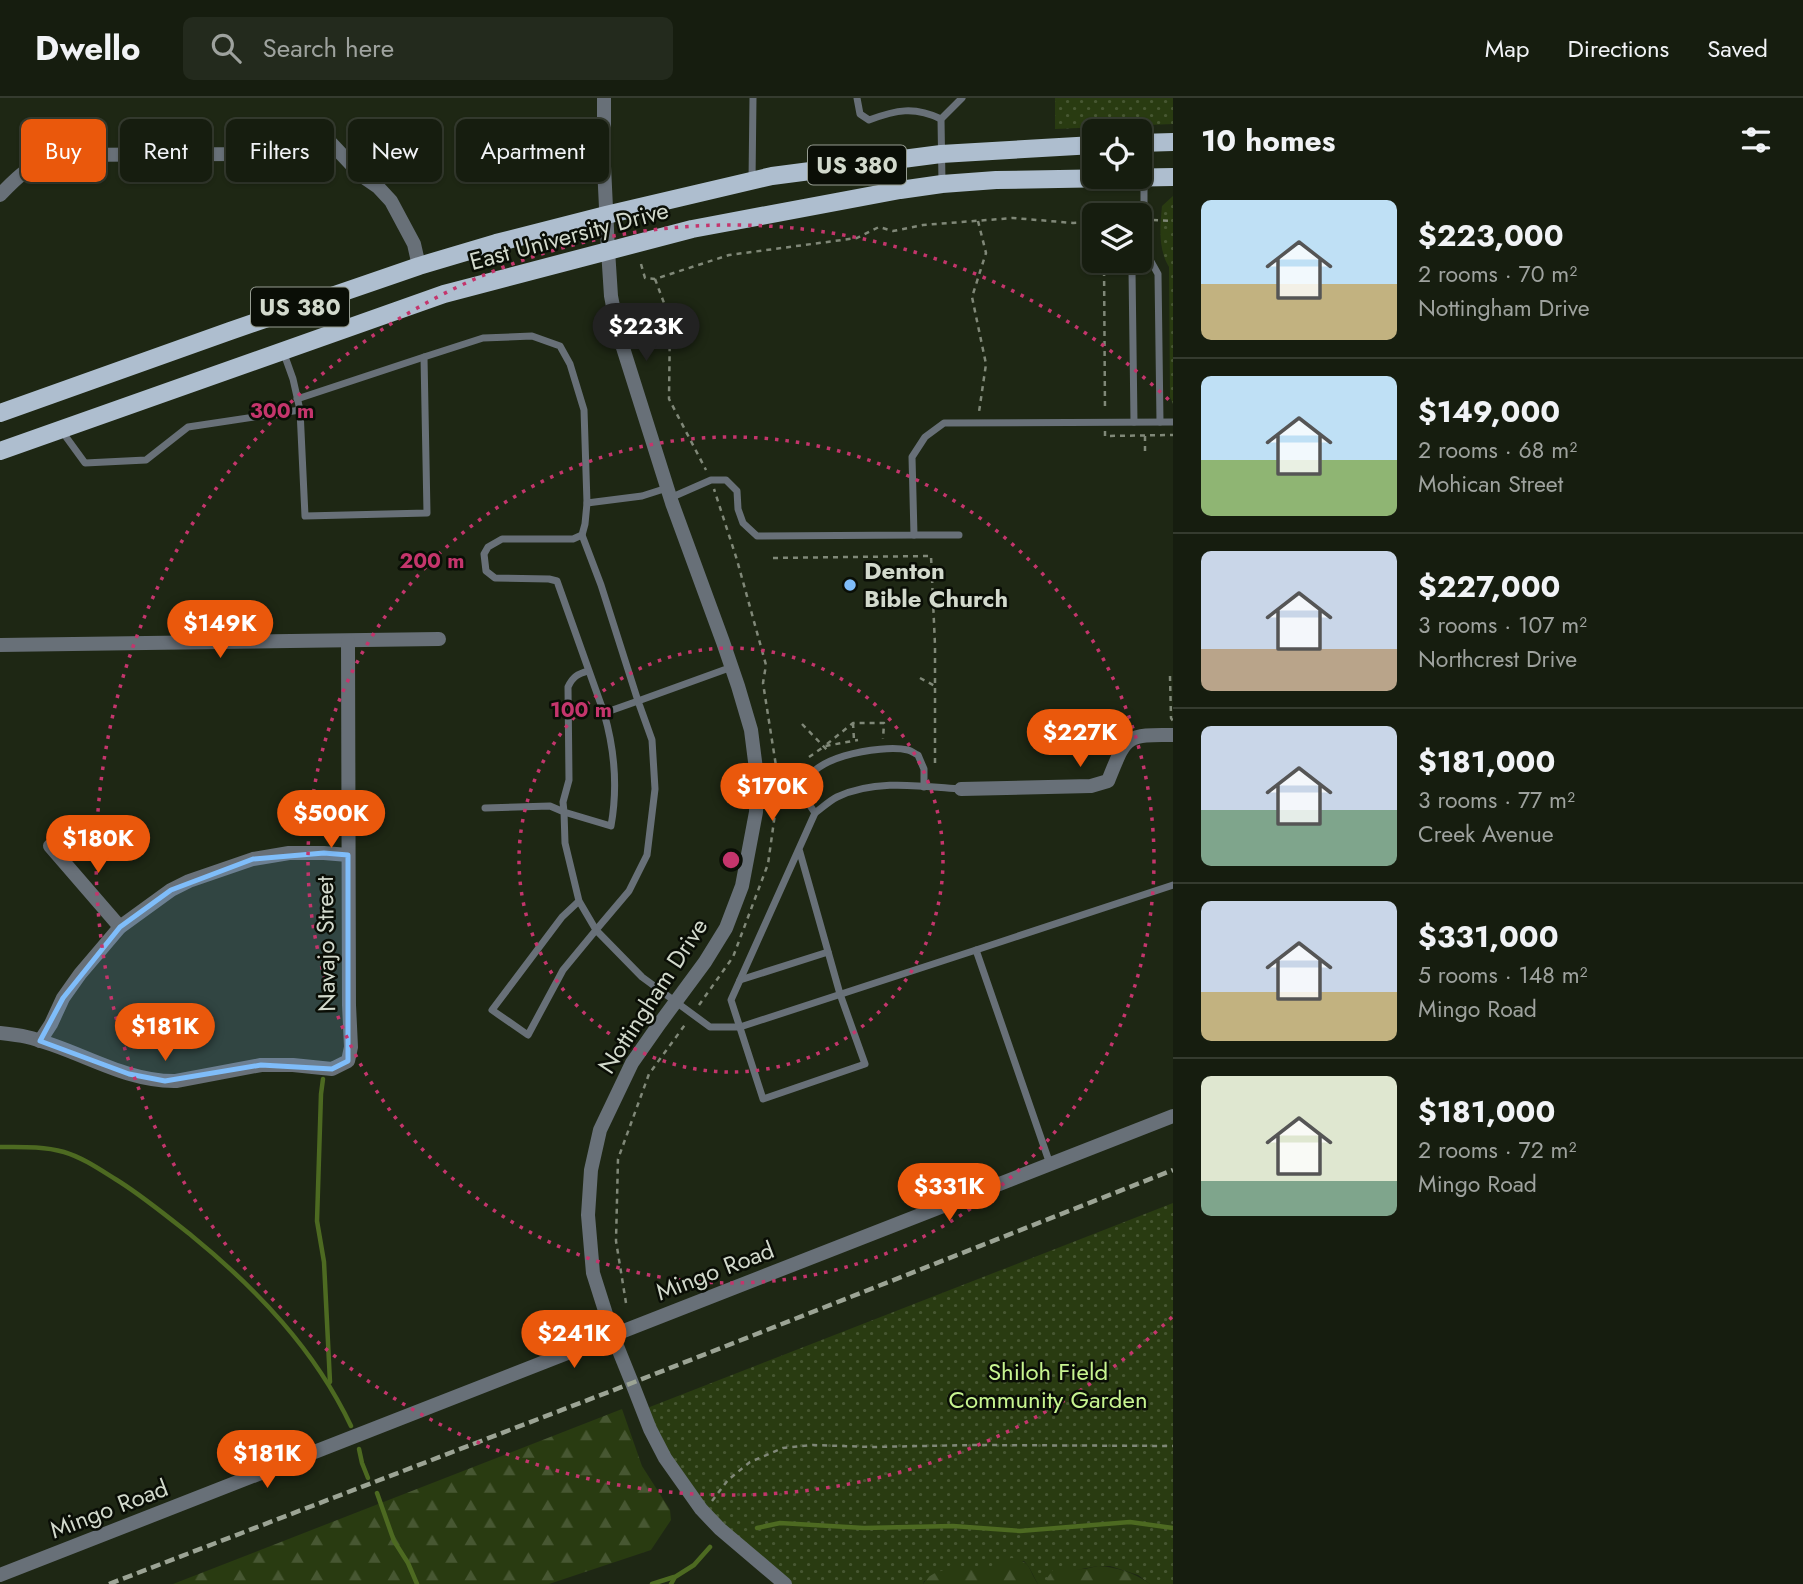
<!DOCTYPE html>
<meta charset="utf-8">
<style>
body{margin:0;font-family:Jost,sans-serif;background:#232a1d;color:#f1f3f6;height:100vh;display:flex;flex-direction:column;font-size:26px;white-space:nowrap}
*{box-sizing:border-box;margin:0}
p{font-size:23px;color:#9ea29e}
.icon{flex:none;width:38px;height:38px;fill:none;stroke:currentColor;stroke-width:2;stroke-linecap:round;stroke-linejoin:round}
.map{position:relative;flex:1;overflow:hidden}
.sheet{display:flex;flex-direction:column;background:#161d0f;width:630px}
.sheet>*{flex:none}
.banner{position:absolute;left:21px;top:21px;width:665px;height:63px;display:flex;gap:14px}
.tools{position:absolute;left:1082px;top:21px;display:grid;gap:14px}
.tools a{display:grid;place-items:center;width:70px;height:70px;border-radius:10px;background:#161d0f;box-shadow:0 2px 5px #0004,0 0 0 2px #353b2f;font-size:35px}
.price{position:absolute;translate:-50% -60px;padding:0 16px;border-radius:24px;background:#ea580c;color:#fff;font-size:23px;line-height:46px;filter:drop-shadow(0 2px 4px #0008)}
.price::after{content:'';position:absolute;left:50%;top:42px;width:21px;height:16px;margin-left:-10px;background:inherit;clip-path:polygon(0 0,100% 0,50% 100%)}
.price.selected{background:#222;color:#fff}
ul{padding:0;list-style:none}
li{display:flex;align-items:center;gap:21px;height:175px;padding:0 28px}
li+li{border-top:2px solid #353b2f}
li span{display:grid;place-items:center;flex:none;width:196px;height:140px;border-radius:10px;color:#555}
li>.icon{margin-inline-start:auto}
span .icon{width:84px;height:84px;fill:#fffc;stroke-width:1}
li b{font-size:30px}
h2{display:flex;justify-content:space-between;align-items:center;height:84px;padding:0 28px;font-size:30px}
.pill{padding:0 24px;border-radius:10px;background:#161d0f;box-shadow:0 2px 5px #0004,0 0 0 2px #353b2f;font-size:24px;line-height:63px}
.pill.selected{background:#ea580c;color:#fff}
header{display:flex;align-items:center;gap:42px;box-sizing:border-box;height:98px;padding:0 35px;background:#161d0f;border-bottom:2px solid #353b2f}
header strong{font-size:33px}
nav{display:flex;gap:38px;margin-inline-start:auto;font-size:24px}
.search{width:490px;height:63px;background:#232a1d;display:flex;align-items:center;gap:18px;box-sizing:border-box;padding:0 24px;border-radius:10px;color:#9ea29e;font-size:26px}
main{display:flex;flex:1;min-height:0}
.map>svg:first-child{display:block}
.green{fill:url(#green-dots)}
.forest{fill:url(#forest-firs)}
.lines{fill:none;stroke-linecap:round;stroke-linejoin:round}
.stream{stroke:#4d6a21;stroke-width:4.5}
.path{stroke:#808878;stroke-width:2.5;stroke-dasharray:5 5;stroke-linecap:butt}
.service{stroke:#687078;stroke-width:7}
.minor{stroke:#687078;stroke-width:14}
.tertiary{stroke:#687078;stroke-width:14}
.primary{stroke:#aebecf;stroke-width:18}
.rail{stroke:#9ca495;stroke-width:4.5;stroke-dasharray:10 5;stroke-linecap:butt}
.marked{fill:#7fbdfa;fill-opacity:0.2;stroke:#7fbdfa;stroke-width:5;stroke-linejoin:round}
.ring{fill:none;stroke:#c4356c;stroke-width:3.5;stroke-dasharray:3.5 7}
.poi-dot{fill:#7fbdfa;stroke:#0a0e06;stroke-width:2.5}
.labels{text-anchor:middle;stroke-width:5;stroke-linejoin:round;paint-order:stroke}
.shield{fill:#0a0e06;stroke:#969c91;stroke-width:2}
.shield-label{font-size:23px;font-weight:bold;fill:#d2d9cc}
.street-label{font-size:24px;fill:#d2d9cc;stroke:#0a0e06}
.poi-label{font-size:24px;font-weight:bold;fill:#d2d9cc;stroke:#0a0e06;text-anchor:start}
.park-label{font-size:24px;fill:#c7f490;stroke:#0a0e06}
.centre{fill:#c4356c;stroke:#0a0e06;stroke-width:3.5}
.ring-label{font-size:21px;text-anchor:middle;font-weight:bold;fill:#c4356c;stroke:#0a0e06;stroke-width:5;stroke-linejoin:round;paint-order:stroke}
</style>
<header>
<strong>Dwello</strong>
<div class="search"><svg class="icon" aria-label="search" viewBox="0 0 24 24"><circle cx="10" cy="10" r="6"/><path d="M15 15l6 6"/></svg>Search here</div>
<nav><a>Map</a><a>Directions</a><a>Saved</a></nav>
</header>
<main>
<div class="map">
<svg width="1173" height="1486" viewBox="0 0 1173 1486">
<defs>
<pattern id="green-dots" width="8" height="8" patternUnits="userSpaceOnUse" patternTransform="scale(1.75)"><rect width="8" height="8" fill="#293b11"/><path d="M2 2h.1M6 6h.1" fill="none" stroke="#475732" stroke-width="1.8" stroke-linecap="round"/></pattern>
<pattern id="forest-firs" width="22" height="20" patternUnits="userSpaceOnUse" patternTransform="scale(1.75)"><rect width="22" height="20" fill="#293b11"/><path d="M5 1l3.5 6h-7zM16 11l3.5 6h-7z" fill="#475732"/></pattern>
</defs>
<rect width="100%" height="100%" fill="#1e2714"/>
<!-- green -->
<g class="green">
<polygon points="1055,0 1173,0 1173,26 1055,31"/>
<path d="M 1173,98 L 1173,306 L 1170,299 L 1169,169 C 1158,151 1160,129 1162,108 Z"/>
<path d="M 1173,1105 L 1173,1486 L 1150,1486 L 1138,1477 L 1110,1468 L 1098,1468 L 1076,1472 L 1064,1472 L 1047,1480 L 1047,1486 L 1038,1486 C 1033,1478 1031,1470 1024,1463 L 1000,1469 L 994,1474 L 964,1474 L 952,1472 L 924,1483 L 923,1486 L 785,1486 L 701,1411 L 642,1312 Z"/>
</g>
<!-- forest -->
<g class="forest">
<polygon points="622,1311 642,1368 670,1412 671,1422 651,1452 549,1486 173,1486"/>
<path d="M 1012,1460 C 1033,1465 1027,1470 1038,1486 L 923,1486 C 942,1455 995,1486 1001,1462 Z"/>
<path d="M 1098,1468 C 1117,1469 1135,1475 1150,1486 L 1047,1486 L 1047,1480 L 1053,1472 L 1085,1471 Z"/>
</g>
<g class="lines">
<!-- stream -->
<g class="stream">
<polyline points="323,981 321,996 317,1123 324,1164 330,1284"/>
<path d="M 0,1049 C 21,1049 43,1048 64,1054 C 84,1060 102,1073 120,1084 C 145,1100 168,1119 192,1138 C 257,1191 315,1252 351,1328"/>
<polyline points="359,1351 362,1365 368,1380"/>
<polyline points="377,1395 394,1443 408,1465 417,1486"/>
<polyline points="757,1430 780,1425 864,1430 953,1428 1020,1433 1130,1424 1173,1430"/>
<polyline points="652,1486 674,1479"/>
<polyline points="671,1486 675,1479 694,1467 710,1449"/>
</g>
<!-- path -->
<g class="path">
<polyline points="1153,122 1173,123"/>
<polyline points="978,123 986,155 972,199 986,266 979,314"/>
<polyline points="1104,163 1105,313"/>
<polyline points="641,166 645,180 655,181 729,157 857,140 879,129 893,133 923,127 1013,120 1073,125 1094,124"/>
<polyline points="655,181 670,221 669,301 706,372"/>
<polyline points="1105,333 1105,338 1173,337"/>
<polyline points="1145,338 1145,358"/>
<polyline points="773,460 931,458 935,547 935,668"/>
<polyline points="1170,578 1171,620 1173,623"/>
<polyline points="920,580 935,588"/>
<polyline points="853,625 854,642"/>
<polyline points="802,626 829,654"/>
<polyline points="827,646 853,625 884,625 883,641"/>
<polyline points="809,659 825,648 858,642"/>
<polyline points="699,907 733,859 768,766 779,687 763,585 766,567 737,462 714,391"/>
<polyline points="626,1205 616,1143 618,1061 649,976 687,924"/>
<polyline points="712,1403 728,1382 750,1364 783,1350 813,1347 872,1349 974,1347 1173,1348"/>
</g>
<!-- service -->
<g class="service">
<path d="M 857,0 L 860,16 L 869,22 C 896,12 914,8 941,21"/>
<polyline points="752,83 753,0"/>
<polyline points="942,85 941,21 962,0"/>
<polyline points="1144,151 1158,176 1160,324"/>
<polyline points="1142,155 1144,151 1144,80"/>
<polyline points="283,253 293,281 300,312"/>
<polyline points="297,301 424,259"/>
<polyline points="1134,324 1132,172 1138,163"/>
<polyline points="61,332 85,365 146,362 188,329 300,312 305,418 427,415 424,259 483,240 532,238 560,248 570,266 584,312 587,405 642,398 667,390"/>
<polyline points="670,400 711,382 726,382 737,393 738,411 743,425 757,438 914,437 912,359 925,339 944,325 1173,324"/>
<polyline points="587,405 585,426 582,437 573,441 502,441 488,449 484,456 486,473 495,480 549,481 557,483 604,615"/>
<path d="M 582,437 L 601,487 L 638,603 L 604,615 C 615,653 618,689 611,728 L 564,714 L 563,704 L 569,682 L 568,589 C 573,578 578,576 588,573"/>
<polyline points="914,437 959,437"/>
<polyline points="732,569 638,603 652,642 655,691 647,757 629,793 596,832 642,879 710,929 740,929 976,852 1050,1066"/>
<polyline points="485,710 550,708 564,714 565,745 579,803 562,819 492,912 528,937 563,872 596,832 579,803"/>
<path d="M 815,715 C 812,710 805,702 804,696 C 799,659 882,646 908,652 C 912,653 915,656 918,657 L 924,671 L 924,689"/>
<path d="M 799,751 L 840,896 L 865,966 L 763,1001 L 731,902 L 815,715 C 822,710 829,703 837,699 C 875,681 920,688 961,691"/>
<polyline points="976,852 1173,787"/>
<polyline points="740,882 828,854"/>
</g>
<!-- minor -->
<g class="minor">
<path d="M 0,97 C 19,77 31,66 58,57 L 237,56 L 261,51 L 298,29 L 314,27 L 362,78 L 378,89 L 391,103 L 414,146 L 419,168"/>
<polyline points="0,547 439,541"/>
<path d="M 961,691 L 1091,688 L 1108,683 C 1126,639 1124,636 1173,637"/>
<polyline points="50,748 120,829"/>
<path d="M 0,935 C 9,936 18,937 27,939 C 78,951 123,984 176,983 L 261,967 L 293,967 L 332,971 L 348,963 L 351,949 L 349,907 L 348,543"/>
<polyline points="40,943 51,926 63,900 80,876 120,829 171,792 189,783 253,761 289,755 324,755 348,757"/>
</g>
<!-- tertiary -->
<g class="tertiary">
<polyline points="604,0 604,68 608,152 611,198 618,234 672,405 723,544 738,588 751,632 757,679 756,714 742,788 726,830 705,864 660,925 632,965 600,1032 591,1072 588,1117 593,1175 613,1238 632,1285 650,1331 665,1360 701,1411 720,1431 785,1486"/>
<polyline points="0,1477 1173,1018"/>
</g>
<!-- primary -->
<g class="primary">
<polyline points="1139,45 1173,44"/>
<polyline points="0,315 230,233 419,168 496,145 606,117 772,78 941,56 1094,47"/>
<polyline points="0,353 444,196 692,131 900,92 942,86 996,82 1173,79"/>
</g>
<!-- rail -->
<polyline class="rail" points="109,1486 632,1285 1173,1072"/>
</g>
<!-- marked area -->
<path class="marked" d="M 324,755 L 348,757 L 348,963 L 332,971 L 261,967 L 165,983 L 129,976 L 40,943 L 63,900 L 120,829 L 171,792 L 253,761 Z"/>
<!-- distance rings -->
<g class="ring">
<circle cx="731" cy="762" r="212"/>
<circle cx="731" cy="762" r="423"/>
<path d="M1172 1219A635 635 0 1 1 1172 305"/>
</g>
<!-- markers -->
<circle class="poi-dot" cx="850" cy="487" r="7"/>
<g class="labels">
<!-- shield labels -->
<g class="shield">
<rect x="808" y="47.5" width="98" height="39" rx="5"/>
<rect x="251" y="189.5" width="98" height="39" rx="5"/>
</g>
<g class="shield-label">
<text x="857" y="75">US 380</text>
<text x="300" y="217">US 380</text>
</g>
<!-- street labels -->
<g class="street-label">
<text transform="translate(569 138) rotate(-15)" y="8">East University Drive</text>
<text transform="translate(326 846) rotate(-91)" y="8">Navajo Street</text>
<text transform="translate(653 898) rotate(-57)" y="8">Nottingham Drive</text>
<text transform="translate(715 1173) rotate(-21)" y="8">Mingo Road</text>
<text transform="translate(109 1411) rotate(-21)" y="8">Mingo Road</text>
</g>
<!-- poi labels -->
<g class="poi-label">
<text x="864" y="481">Denton<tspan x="864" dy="28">Bible Church</tspan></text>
</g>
<!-- park labels -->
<g class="park-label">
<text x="1048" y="1282">Shiloh Field<tspan x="1048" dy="28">Community Garden</tspan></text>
</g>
</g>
<circle cx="731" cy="762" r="10" class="centre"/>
<g class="ring-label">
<text x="282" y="320">300 m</text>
<text x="432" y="470">200 m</text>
<text x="581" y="619">100 m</text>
</g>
</svg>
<div class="tools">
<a><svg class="icon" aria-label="locate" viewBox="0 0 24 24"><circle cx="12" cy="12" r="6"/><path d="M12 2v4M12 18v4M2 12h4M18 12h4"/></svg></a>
<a><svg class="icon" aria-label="layers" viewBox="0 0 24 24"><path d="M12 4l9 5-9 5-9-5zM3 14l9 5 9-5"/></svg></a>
</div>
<b class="price selected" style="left:646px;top:265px">$223K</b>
<b class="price" style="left:220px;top:562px">$149K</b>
<b class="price" style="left:1080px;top:671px">$227K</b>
<b class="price" style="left:772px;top:725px">$170K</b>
<b class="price" style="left:331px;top:752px">$500K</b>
<b class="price" style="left:98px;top:777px">$180K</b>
<b class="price" style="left:165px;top:965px">$181K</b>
<b class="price" style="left:949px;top:1125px">$331K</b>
<b class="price" style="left:574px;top:1272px">$241K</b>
<b class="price" style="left:267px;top:1392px">$181K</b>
<div class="banner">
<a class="pill selected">Buy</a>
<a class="pill">Rent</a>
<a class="pill">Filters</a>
<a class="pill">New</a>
<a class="pill">Apartment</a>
</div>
</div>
<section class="sheet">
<h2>10 homes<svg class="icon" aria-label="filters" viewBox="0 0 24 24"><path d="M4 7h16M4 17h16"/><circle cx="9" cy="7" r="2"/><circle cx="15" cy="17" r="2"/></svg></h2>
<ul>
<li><span style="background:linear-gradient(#bfe0f5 60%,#c2b280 0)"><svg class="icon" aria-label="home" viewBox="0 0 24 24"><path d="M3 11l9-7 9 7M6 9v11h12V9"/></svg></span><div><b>$223,000</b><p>2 rooms · 70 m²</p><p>Nottingham Drive</p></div></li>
<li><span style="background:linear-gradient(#bfe0f5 60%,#8fb573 0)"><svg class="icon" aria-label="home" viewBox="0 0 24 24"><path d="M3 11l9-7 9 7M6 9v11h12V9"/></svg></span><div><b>$149,000</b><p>2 rooms · 68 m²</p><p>Mohican Street</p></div></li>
<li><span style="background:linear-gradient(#c9d6e8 70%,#b9a48a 0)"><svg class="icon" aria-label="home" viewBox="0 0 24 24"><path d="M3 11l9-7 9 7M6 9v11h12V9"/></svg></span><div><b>$227,000</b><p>3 rooms · 107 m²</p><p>Northcrest Drive</p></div></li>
<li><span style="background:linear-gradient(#c9d6e8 60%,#7fa58c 0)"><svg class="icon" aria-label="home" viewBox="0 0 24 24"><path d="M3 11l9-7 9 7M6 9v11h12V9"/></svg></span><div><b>$181,000</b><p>3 rooms · 77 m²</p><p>Creek Avenue</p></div></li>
<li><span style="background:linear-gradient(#c9d6e8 65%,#c2b280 0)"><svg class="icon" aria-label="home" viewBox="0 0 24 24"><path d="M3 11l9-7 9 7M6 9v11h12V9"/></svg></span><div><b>$331,000</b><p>5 rooms · 148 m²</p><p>Mingo Road</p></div></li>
<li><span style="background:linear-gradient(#dfe7d0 75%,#7fa58c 0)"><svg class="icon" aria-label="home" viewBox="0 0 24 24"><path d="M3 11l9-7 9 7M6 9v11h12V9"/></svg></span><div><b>$181,000</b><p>2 rooms · 72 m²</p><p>Mingo Road</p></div></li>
</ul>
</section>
</main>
